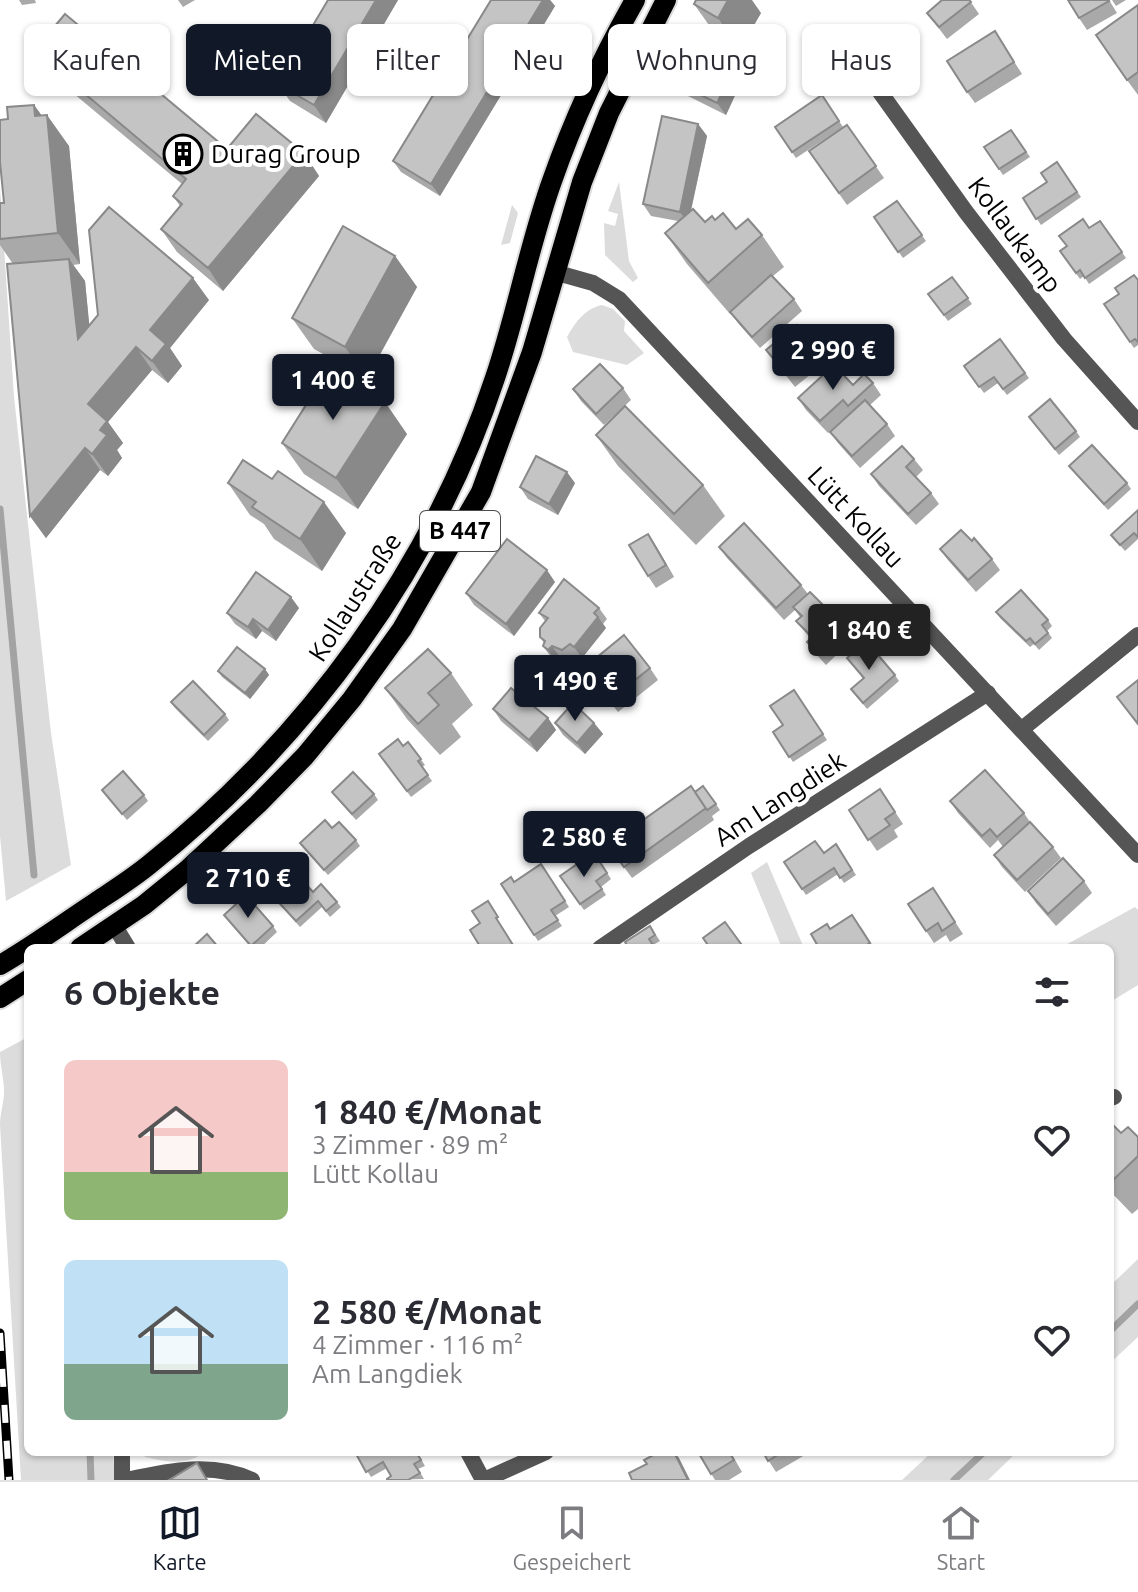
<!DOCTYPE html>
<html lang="de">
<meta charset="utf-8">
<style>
body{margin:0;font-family:Ubuntu,sans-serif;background:#f7f7f7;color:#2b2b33;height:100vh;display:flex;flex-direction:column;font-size:30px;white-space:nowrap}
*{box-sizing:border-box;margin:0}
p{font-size:26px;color:#7c7c81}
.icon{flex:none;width:44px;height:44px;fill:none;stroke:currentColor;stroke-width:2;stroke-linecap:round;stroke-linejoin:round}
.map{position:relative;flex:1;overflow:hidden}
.sheet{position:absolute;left:24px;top:944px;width:1090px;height:512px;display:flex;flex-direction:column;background:#fff;border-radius:12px;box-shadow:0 2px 6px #0004}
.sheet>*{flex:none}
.top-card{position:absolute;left:24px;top:24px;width:1090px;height:72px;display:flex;gap:16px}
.price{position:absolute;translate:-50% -68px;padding:0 18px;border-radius:8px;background:#111827;color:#fff;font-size:26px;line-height:52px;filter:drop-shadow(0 2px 4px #0008)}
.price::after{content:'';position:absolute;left:50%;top:48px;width:24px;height:18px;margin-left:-12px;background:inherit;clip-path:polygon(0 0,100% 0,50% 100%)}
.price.current{background:#222;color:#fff}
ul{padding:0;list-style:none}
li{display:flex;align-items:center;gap:24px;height:200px;padding:0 40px}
li span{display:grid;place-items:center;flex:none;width:224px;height:160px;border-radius:12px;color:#555}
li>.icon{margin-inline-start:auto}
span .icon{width:96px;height:96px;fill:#fffc;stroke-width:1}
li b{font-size:34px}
h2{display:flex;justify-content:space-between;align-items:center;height:96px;padding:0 40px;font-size:34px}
.chip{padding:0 28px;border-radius:12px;background:#fff;box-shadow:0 2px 6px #0004;font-size:28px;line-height:72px}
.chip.current{background:#111827;color:#fff}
.menu{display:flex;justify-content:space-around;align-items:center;height:112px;border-top:2px solid #e1e1e2;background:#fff;font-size:22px;color:#7c7c81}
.menu a{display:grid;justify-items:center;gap:4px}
.menu .current{color:#111827}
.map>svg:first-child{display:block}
.green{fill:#dcdcdc}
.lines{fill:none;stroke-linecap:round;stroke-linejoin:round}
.stream{stroke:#a3a3a3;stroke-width:7}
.primary-casing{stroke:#dbdbdb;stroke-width:24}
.minor{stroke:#555;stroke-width:16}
.primary{stroke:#000;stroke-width:20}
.rail-casing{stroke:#000;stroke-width:9}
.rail{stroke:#fff;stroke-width:6;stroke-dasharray:18;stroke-linecap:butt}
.wall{fill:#a9a9a9}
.shaded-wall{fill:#898989}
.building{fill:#c4c4c4;stroke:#898989;stroke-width:2}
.labels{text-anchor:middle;stroke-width:8;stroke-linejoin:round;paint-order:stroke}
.shield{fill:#fff;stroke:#4c4c4c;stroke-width:2}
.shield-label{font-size:24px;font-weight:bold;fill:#000}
.poi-label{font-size:26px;fill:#000;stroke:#fff;text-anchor:start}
.street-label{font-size:26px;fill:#000;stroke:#fff}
</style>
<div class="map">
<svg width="1138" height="1480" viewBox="0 0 1138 1480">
<rect width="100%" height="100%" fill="#fff"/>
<!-- green -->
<g class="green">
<polygon points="619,182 629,261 638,278 633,282 605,255 604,223 615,226 618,214 608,211"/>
<polygon points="0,187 14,397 51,733 71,865 6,901 0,836"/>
<polygon points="512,205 518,213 510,243 501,245"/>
<path d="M 602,305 L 613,309 L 625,321 L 624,331 L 644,353 L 627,365 L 573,352 L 567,337 C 575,323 584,309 602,305 Z"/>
<polygon points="767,862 804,948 782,948 751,873"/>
<polygon points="1135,907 1138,910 1138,985 1110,1002 1110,948 1060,948"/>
<path d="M 28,1037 L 28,1452 L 113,1452 L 115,1480 L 21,1480 L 0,1125 C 0,1113 4,1102 4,1092 C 4,1078 0,1066 0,1052 Z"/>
<polygon points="1138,1259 1138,1337 1110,1363 1110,1286"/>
<path d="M 144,1452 L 205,1452 C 187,1466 166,1462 145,1457 Z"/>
<polygon points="932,1452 1017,1452 988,1480 902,1480"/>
</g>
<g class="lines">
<!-- stream -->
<g class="stream">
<polyline points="0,509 34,875"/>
<polyline points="1110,1331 1138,1304"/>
<polyline points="90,1452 91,1480"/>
<polyline points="954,1480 984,1452"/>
</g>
<!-- primary casing -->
<g class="primary-casing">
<g id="primary">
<polyline points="80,948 144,905 187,870 258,804 305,756 352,699 402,629 481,492 532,352 582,182 609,113 666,0"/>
<path d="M 0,965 C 33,946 64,923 96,902 C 114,890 133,878 150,864 C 306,739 432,569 495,378 C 517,313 529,245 552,181 C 574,118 602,58 635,0"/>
<polyline points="0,998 28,980"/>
</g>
</g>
<!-- minor -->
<g class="minor">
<polyline points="874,66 880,92 966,212 1064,339 1138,422"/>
<polyline points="554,272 593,283 619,299 1138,855"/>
<polyline points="1022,729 1138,635"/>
<polyline points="114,925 128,948"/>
<polyline points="600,948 749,846 988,693"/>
<polyline points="1110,1098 1114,1097"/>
<polyline points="122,1452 122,1480"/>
<polyline points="468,1452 483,1480"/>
<path d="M 126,1480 C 168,1471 212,1461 252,1480"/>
<polyline points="484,1480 546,1452"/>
</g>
<!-- primary -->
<use href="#primary" class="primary"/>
<!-- rail casing -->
<g class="rail-casing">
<polyline id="rail" points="0,1333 9,1480"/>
</g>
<!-- rail -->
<use href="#rail" class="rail"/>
</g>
<!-- wall -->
<g class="wall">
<polygon points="19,0 35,0 36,3 22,5"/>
<polygon points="178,0 195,0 183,7"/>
<polygon points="328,0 398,0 326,123 290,101 278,84"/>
<polygon points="491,0 550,0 555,6 440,196 401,172 393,161"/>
<polygon points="941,0 971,0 970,1 979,14 947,39 927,13 942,1"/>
<polygon points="1109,0 1117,13 1087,30 1079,18"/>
<polygon points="1112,0 1126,0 1116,6"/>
<polygon points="694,4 761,13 740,49 716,35"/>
<polygon points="1138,5 1138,95 1127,80"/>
<polygon points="995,31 1022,74 975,103 967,92"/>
<polygon points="34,51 227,149 304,153 319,176 223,291 177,252 161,229 180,206 173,196 182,184 49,73"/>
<polygon points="718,62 727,74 726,75 730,77 738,89 726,115 684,94 676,83"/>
<polygon points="822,95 843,127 796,158 775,127"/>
<polygon points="34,105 41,115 69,146 80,264 73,265 85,281 89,325 209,300 170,348 182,366 168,383 152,370 108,422 123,443 117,450 122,458 108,476 100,470 46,538 30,516 13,264 0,245 0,203 4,203 8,119"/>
<polygon points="698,124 707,136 691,211 705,222 715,220 736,229 762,235 784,267 773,276 794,299 802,311 760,348 738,323 731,313 730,314 687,264 665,233 678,221 651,216 643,204"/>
<polygon points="847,125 884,178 847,205 809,151"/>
<polygon points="1011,130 1030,157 1003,175 984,147"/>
<polygon points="1057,162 1081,197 1041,225 1023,198 1047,182"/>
<polygon points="897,201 926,241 903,258 874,217"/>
<polygon points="1100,221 1126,258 1089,284 1084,276 1080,279 1060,251"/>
<polygon points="395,256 417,287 367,378 314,349 292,318"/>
<polygon points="952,277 972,304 948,321 928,294"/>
<polygon points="1138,280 1138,345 1134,348 1104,304"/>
<polygon points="1000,339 1029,378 1007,395 998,383 984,393 964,366"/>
<polygon points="815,348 830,351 838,362 835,365 853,385 873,383 881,395 870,405 887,424 895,436 860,468 838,443 830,432 851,412 828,433 806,410 798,398 821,376 816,370 795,387 766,350"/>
<polygon points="623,388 631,400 604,425 581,401 573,389"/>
<polygon points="1029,417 1076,431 1080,437 1059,455"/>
<polygon points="407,434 358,509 304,474 282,443"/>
<polygon points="596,435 703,485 725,516 696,545 618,466"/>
<polygon points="914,459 923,470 916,477 931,493 939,504 916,525 879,486 871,474"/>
<polygon points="1069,466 1127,483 1131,489 1108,510"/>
<polygon points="228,483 346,533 322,571 274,539 264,524 250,515"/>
<polygon points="575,483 558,515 528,499 520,487"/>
<polygon points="1138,510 1138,539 1125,551 1111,535"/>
<polygon points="648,534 674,577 656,588 648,576"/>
<polygon points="719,547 801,585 808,594 845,627 853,639 826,665 816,654 807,642 811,639 796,621 800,617 795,610 784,620 727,558"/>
<polygon points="940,549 992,559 1000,570 976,592 948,560"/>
<polygon points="555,582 514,636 474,605 466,593"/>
<polygon points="299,608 276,641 262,631 256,639 235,624 227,613"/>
<polygon points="599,608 607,619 603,624 606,628 582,658 578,655 570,662 560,657 556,662 554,661 543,646 544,643 540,637 545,621 539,613"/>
<polygon points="996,612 1048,620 1052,626 1047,631 1052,638 1039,650 1034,644 1030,647 1000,618"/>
<polygon points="847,658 895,675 899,681 867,709 851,689 863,678"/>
<polygon points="584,668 650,668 658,680 618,712"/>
<polygon points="265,669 269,675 250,699 222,677 218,671"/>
<polygon points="451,673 473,705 452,724 461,737 440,755 407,719 385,688"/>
<polygon points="794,690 827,740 793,762 773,732 783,725"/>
<polygon points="171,702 225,714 229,720 208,741 175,708"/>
<polygon points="493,709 548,718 556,730 537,752 501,721"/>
<polygon points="555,723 594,723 603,734 585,754 563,735"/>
<polygon points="408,742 425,765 422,767 432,781 411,797 379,754 403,746"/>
<polygon points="703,786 720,810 712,816 714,820 632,878 608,845"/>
<polygon points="880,789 903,824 894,830 898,837 877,851 849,810"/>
<polygon points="102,790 144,795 148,801 127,820"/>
<polygon points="332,792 374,794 378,800 356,820"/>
<polygon points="950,801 1024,813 1030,822 1053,847 1061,858 1025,892 1002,867 994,855 1003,847 998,840 990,848 958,813"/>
<polygon points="332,828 356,840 360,846 328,875 300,843"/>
<polygon points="836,844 856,875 844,883 838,874 806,895 784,862 824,852"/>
<polygon points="596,856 611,879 601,887 606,895 584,910 560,876 585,864"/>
<polygon points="541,864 569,907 555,916 562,926 538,941 501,884 514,882"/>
<polygon points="259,881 337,902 341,907 330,917 322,907 300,927"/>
<polygon points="1084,881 1092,893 1056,926 1036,903 1028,891"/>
<polygon points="933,888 963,934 950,942 946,935 934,943 908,904"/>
<polygon points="224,915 273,926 277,932 260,948 252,948"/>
<polygon points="650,926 660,941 653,945 629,948"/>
<polygon points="861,927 874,948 819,948 830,929"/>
<polygon points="1110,1122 1121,1133 1138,1137 1138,1209 1132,1214 1110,1191"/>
<polygon points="355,1452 417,1452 425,1466 418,1469 424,1479 387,1480 391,1476 387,1468 371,1477"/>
<polygon points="698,1452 732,1452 731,1453 742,1472 729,1480 715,1480"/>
<polygon points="763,1452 803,1452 805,1455 776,1472"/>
</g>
<!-- shaded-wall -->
<g class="shaded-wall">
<polygon points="376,0 398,0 326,123 314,105"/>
<polygon points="543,0 550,0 555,6 440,196 431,184"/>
<polygon points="728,0 752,0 761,13 740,49 718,18"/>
<polygon points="718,62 727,74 723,81 715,70"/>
<polygon points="730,77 738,89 726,115 717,103"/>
<polygon points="34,105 48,124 47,115 69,146 80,264 58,233"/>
<polygon points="698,124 707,136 688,223 680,212"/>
<polygon points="304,153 319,176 223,291 208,268"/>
<polygon points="395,256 417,287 367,378 345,347"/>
<polygon points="69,259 85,281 93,362 78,339"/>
<polygon points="193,278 209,300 170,348 182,366 168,383 152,361 150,330"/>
<polygon points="136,347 152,370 108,422 123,443 117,450 122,458 108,476 92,454 100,430 88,404"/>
<polygon points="385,402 407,434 358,509 336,478"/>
<polygon points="85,448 100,470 46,538 30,516"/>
<polygon points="567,472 575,483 558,515 549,504"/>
<polygon points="324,502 346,533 322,571 300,539"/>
<polygon points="648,534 656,546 674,577 666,565"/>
<polygon points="547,570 555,582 514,636 506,624"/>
<polygon points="291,597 299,608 276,641 268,630"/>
<polygon points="598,617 606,628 582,658 574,647"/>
<polygon points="253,619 262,631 256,639 248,627"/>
<polygon points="552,646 560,657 556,662 548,650"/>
<polygon points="265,669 269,675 250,699 245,693"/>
<polygon points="548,718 556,730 537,752 529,740"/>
<polygon points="594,723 603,734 585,754 577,743"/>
<polygon points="674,1452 679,1458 690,1480 688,1480"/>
</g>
<!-- building -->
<g class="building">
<polygon points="328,0 376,0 314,105 278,84"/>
<polygon points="491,0 543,0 431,184 393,161"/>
<polygon points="696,0 728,0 718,18 694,4"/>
<polygon points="942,0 969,0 971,2 939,27 927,13"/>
<polygon points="1068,0 1108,0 1109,1 1079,18"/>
<polygon points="1138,5 1138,72 1127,80 1096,35"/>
<polygon points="65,14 227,149 256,114 304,153 208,268 161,229 182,204 173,196 186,179 34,51"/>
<polygon points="995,31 1014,62 967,92 947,61"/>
<polygon points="693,49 718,62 715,70 730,77 717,103 676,83"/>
<polygon points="822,95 839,121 792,152 775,127"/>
<polygon points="34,105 35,116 47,115 58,233 0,239 0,203 4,203 0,162 0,120 8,119 7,107"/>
<polygon points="662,116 698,124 680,212 643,204"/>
<polygon points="847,125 876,166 839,193 809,151"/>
<polygon points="1011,130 1026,152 999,169 984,147"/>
<polygon points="1057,162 1077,192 1036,219 1023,198 1047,182 1041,173"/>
<polygon points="897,201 922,235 898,252 874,217"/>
<polygon points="109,207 193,278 150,330 166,344 152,361 136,347 88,404 107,421 100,430 107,435 92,454 85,448 30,516 7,264 69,259 78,339 98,315 89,230"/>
<polygon points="693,209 705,222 712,216 715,220 723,213 736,229 748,219 762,235 708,283 665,233"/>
<polygon points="1083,219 1089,228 1100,221 1122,252 1085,278 1080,270 1076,273 1060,251 1067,246 1059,236"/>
<polygon points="343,226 395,256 345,347 292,318"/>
<polygon points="771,275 794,299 752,337 730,312"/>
<polygon points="1134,275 1138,280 1138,342 1135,339 1130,342 1104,304 1119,294 1115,288"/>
<polygon points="952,277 968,298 944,315 928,294"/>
<polygon points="797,325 815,348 823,342 830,351 813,365 808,358 787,375 766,350"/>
<polygon points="1000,339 1025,373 1003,389 994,377 979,387 964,366"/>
<polygon points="600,364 623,388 596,414 573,389"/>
<polygon points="834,365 853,385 864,374 873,383 848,406 843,400 820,421 798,398"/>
<polygon points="330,367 385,402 336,478 282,443"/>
<polygon points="1050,399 1076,431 1055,449 1029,417"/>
<polygon points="865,400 887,424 852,456 830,432"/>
<polygon points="625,406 703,485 674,514 596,435"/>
<polygon points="1092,445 1127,483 1104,504 1069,466"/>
<polygon points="902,446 914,459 906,467 931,493 908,514 871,474"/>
<polygon points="536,456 567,472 549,504 520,487"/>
<polygon points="243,460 272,479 278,471 324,502 300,539 252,507 256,502 228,483"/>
<polygon points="1138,510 1138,537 1134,533 1120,545 1111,535"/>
<polygon points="744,523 801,585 776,608 719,547"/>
<polygon points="961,530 972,541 974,538 992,559 968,580 940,549"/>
<polygon points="648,534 666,565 648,576 629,545"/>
<polygon points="507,539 547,570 506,624 466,593"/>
<polygon points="256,572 291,597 268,630 253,619 248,627 227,613"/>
<polygon points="564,579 599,608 594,613 598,617 574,647 570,644 562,650 552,646 548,650 543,646 545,641 540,637 540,628 548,618 539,613"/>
<polygon points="1021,590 1048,620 1042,625 1048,633 1035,644 1030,638 1026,641 996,612"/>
<polygon points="810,592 845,627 818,653 807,642 812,637 796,621 802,616 793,607"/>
<polygon points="624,635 650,668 610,700 584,668"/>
<polygon points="866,641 895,675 863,703 851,689 864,678 847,658"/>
<polygon points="237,647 265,669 245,693 218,671"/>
<polygon points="428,649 451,673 428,693 439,705 418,724 385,688"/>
<polygon points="1138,680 1138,724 1117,697"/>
<polygon points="193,681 225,714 204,735 171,702"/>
<polygon points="511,688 548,718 529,740 493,709"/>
<polygon points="794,690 823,734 789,757 773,732 783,725 770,706"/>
<polygon points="573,703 594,723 577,743 555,723"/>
<polygon points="398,739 403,746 408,742 421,759 418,761 428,775 407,791 379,754"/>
<polygon points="985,770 1024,813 997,837 990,829 982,836 950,801"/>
<polygon points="123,771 144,795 122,814 102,790"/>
<polygon points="353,772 374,794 352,814 332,792"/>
<polygon points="691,786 706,808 624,867 608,845"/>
<polygon points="703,786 716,804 707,810 695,792"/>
<polygon points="880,789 895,812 885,819 890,825 868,840 849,810"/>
<polygon points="325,820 332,828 339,822 356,840 324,870 300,843"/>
<polygon points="1030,822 1053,847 1017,880 994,855"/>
<polygon points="815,841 824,853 836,844 852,870 840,878 834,868 802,889 784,862"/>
<polygon points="596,856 607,873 596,881 602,889 580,904 560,876 583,860 585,864"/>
<polygon points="1063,858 1084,881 1048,914 1028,891"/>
<polygon points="283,859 313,892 321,884 337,902 326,911 318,901 296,921 259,881"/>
<polygon points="541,864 565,901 551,910 558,920 534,935 501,884 511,877 514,882"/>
<polygon points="933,888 955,922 942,931 938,923 926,931 908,904"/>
<polygon points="246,895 273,926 251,946 224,915"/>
<polygon points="488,901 498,917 496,918 513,945 509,948 481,948 470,930 480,923 472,911"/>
<polygon points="852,915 870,943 861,948 819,948 811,934 827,924 830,929"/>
<polygon points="725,922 744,948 710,948 703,938"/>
<polygon points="650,926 655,935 649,939 655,948 629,948 625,942"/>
<polygon points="207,934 219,948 192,948"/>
<polygon points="1110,1122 1121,1133 1128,1127 1138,1137 1138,1156 1110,1183"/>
<polygon points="355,1452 416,1452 421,1460 414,1464 420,1473 408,1480 387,1480 387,1479 391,1476 383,1462 366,1472"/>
<polygon points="659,1452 674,1452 688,1480 632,1480 629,1473 647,1464 644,1460"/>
<polygon points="698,1452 729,1452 734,1460 711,1474"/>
<polygon points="763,1452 782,1452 768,1461"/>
<polygon points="197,1463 207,1480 169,1480"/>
</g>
<!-- icons -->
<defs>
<g id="building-ring" transform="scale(2)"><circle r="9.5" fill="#fff" stroke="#000" stroke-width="1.5"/><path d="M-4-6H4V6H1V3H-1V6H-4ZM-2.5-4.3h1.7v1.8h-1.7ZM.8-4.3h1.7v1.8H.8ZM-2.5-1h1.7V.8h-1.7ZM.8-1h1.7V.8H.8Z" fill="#000"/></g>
</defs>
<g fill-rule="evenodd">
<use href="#building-ring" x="183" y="154"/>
</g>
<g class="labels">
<!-- shield labels -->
<rect class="shield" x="420" y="511" width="80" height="40" rx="6"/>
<g class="shield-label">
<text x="460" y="539">B 447</text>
</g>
<!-- poi labels -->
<g class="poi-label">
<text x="211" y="163">Durag Group</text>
</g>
<!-- street labels -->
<g class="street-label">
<text transform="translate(1015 235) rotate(53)" y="9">Kollaukamp</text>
<text transform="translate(856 517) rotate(47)" y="9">Lütt Kollau</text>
<text transform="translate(355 597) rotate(-57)" y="9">Kollaustraße</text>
<text transform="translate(780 799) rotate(-33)" y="9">Am Langdiek</text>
</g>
</g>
</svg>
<b class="price" style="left:833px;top:392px">2 990 €</b>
<b class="price" style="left:333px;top:422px">1 400 €</b>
<b class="price current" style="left:869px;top:672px">1 840 €</b>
<b class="price" style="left:575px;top:723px">1 490 €</b>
<b class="price" style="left:584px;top:879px">2 580 €</b>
<b class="price" style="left:248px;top:920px">2 710 €</b>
<div class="top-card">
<a class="chip">Kaufen</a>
<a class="chip current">Mieten</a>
<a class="chip">Filter</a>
<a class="chip">Neu</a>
<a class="chip">Wohnung</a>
<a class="chip">Haus</a>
</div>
<section class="sheet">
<h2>6 Objekte<svg class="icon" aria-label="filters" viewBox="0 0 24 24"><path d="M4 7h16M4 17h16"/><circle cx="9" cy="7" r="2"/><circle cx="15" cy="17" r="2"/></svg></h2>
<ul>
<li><span style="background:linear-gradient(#f6c9c9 70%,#8fb573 0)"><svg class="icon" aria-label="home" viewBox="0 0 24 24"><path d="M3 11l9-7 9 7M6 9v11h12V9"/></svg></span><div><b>1 840 €/Monat</b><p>3 Zimmer · 89 m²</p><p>Lütt Kollau</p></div><svg class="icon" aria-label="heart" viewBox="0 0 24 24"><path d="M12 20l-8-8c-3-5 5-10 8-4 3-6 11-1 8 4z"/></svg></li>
<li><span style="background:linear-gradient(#bfe0f5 65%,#7fa58c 0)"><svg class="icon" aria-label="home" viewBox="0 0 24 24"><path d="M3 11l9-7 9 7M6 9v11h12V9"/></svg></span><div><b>2 580 €/Monat</b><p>4 Zimmer · 116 m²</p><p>Am Langdiek</p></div><svg class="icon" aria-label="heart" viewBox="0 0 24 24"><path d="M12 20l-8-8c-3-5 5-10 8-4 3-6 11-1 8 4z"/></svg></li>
</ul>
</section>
</div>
<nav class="menu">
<a class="current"><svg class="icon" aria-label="map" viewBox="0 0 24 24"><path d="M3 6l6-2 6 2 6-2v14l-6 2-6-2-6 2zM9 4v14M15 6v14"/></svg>Karte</a>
<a><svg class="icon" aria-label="saved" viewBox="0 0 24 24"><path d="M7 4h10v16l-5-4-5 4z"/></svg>Gespeichert</a>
<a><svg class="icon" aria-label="home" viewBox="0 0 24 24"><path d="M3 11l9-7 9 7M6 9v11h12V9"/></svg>Start</a>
</nav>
